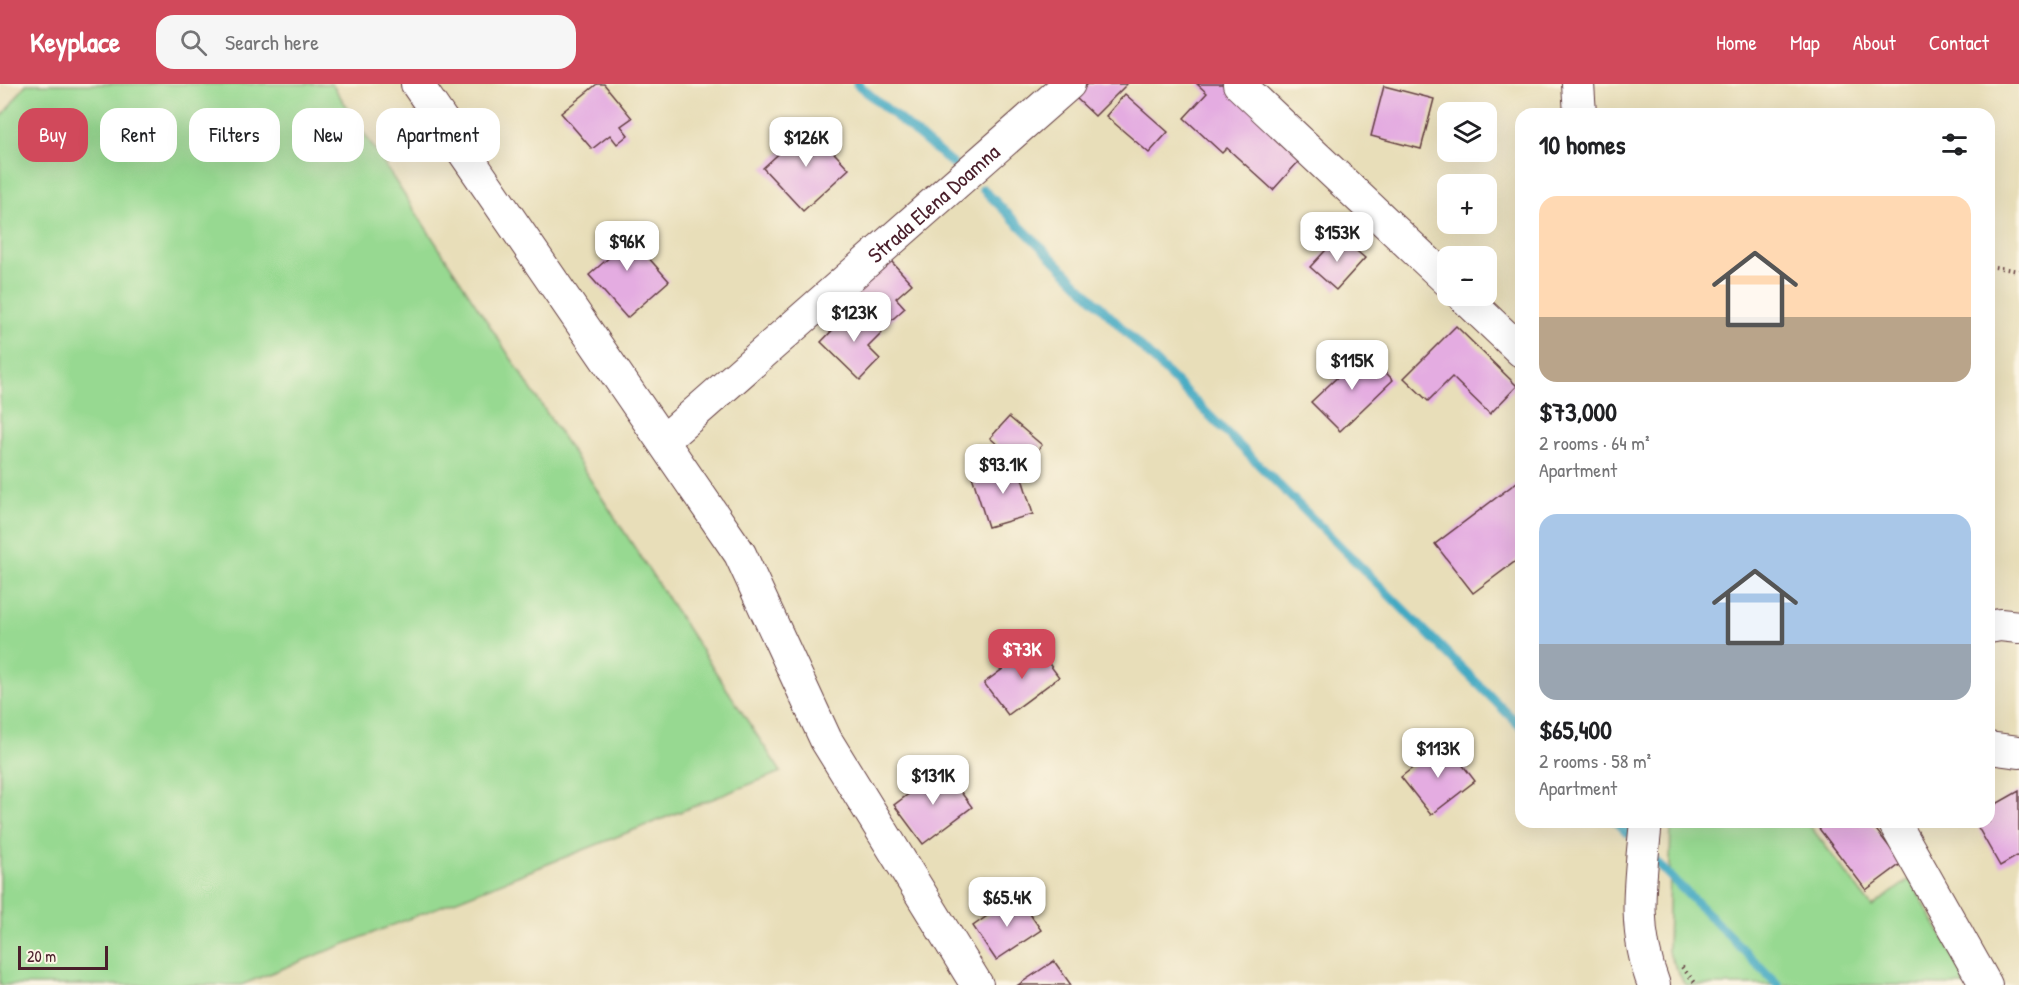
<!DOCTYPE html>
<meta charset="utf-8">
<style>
body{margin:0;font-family:"Patrick Hand",sans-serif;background:#f6f6f6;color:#202124;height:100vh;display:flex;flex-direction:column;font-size:22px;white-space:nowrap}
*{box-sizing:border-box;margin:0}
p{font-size:20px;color:#757577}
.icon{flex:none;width:33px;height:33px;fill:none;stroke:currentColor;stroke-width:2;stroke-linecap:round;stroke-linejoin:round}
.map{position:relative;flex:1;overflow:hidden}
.details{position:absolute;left:1515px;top:24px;width:480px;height:720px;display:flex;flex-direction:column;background:#fff;border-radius:18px;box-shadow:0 6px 24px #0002}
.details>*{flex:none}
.hud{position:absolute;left:18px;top:24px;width:570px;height:54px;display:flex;gap:12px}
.fabs{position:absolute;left:1437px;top:18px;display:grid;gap:12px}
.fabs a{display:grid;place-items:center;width:60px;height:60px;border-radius:12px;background:#fff;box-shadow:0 6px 24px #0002;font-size:30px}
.scale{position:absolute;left:18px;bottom:15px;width:90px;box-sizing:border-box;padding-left:6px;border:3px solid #4a1f2b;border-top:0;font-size:16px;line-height:21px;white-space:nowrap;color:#4a1f2b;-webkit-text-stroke:4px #fcf5e5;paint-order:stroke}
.price{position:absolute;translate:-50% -51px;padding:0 14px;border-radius:12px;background:#fff;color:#222;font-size:20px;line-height:39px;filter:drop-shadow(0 2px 3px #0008)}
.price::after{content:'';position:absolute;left:50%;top:36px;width:18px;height:14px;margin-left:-9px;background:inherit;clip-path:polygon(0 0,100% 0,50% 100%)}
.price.on{background:#d1495b;color:#fff}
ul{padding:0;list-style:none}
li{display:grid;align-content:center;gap:12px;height:318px;padding:0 24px}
li span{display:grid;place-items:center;height:186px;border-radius:18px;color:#555}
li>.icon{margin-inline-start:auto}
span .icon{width:108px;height:108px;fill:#fffc;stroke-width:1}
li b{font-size:26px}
h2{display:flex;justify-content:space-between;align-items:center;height:72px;padding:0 24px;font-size:26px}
.tag{padding:0 21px;border-radius:18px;background:#fff;box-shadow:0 6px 24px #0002;font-size:21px;line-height:54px}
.tag.on{background:#d1495b;color:#fff}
header{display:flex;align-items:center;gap:36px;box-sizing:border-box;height:84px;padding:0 30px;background:#d1495b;color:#fff}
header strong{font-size:28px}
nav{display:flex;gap:33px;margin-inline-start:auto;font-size:21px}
.search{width:420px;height:54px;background:#f6f6f6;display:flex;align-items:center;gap:15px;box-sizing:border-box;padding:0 21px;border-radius:18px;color:#757577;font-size:22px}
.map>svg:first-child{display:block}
.green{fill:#97d991;stroke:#707c5e;stroke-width:1.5}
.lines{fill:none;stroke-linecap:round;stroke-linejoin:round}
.stream{stroke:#42a9c2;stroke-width:9}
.building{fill:#e4ace1}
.minor-casing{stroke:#623c40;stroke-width:34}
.path{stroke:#623c40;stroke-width:4;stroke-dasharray:1.5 4.5;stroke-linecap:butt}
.minor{stroke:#fff;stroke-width:32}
.labels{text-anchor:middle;stroke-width:6;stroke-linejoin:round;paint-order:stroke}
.street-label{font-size:22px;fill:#4a1f2b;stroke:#fcf5e5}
</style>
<header>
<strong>Keyplace</strong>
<div class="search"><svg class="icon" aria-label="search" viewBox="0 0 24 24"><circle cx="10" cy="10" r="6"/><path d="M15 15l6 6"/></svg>Search here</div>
<nav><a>Home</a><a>Map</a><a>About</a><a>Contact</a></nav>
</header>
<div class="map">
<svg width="2019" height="901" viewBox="0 0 2019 901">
<rect width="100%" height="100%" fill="#fcf5e5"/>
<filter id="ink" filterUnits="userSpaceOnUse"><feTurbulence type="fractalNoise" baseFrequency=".0167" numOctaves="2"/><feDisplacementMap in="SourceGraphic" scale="12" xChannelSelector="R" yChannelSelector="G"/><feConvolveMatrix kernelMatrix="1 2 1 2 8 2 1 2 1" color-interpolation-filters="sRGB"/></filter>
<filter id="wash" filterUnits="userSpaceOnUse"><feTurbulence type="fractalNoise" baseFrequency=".008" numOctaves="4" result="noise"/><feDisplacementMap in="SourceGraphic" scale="24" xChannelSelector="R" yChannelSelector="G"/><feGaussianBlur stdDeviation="1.35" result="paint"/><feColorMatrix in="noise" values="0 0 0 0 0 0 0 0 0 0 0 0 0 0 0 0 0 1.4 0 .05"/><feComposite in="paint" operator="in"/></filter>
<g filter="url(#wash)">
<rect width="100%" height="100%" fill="#e8deb9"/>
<!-- green -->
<g class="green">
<polygon points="26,0 332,0 781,688 241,901 0,901 0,35"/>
<polygon points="1671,738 1807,738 1872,823 1910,795 1946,859 1967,901 1685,901 1668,868"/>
</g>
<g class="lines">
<!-- stream -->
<g class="stream">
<polyline points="857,0 953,80"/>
<polyline points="983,105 1521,643"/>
<polyline points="1616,738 1627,749"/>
<polyline points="1653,775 1778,901"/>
</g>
</g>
<g id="blocks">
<!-- building -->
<g class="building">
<polygon points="597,0 604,0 632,34 621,42 628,51 617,60 610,51 592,65 561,29"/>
<polygon points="1088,0 1127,0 1095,32 1075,13"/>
<polygon points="1197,0 1231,0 1307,68 1273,106 1227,64 1222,69 1184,34 1207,9"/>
<polygon points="1384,2 1434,15 1421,65 1371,52"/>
<polygon points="1125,10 1168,48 1149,69 1106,32"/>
<polygon points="809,42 849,85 803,127 763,84"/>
<polygon points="616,137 669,197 627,234 589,191 612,171 597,154"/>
<polygon points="1339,152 1365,174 1336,206 1310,183"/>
<polygon points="891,177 912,200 896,214 905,224 885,242 855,208"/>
<polygon points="855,223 882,249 868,263 880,275 860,296 821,258"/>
<polygon points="1456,242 1517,302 1490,330 1452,293 1428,317 1404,294"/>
<polygon points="1365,267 1393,296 1340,347 1311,318"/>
<polygon points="1009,333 1042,361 1023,383 990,354"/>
<polygon points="1017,378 1033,430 988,443 972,392"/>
<polygon points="1521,395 1521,473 1473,509 1435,460"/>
<polygon points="1035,561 1059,593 1008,631 984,599"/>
<polygon points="1445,658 1475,697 1431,731 1401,693"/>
<polygon points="943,684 972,723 923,760 894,721"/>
<polygon points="2019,707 2019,771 2000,782 1975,738 1989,738 1989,724"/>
<polygon points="1814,738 1870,738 1902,779 1866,806"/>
<polygon points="1017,811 1041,846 996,876 973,842"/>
<polygon points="1054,877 1071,901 1018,901"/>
</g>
</g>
</g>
<g filter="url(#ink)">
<use href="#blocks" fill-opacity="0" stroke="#623c40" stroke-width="1.5"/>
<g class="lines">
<!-- minor casing -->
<g class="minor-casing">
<g id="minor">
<polyline points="417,0 740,470 826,656 977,901"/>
<polyline points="1239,0 1448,197"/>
<polyline points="1578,0 1580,30"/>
<polyline points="1463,212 1521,267"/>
<path id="s1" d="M 663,357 L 1069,0"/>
<polyline points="1989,543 2000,541 2019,543"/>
<polyline points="1989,664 2019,668"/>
<path d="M 1646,738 C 1640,796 1632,845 1654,901"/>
<polyline points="1894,738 1986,901"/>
</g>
</g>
<!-- path -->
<g class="path">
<polyline points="1989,182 2019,187"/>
<polyline points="1682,883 1697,901"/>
</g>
<!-- minor -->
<use href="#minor" class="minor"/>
</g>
</g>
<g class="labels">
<!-- street labels -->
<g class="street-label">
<text dy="8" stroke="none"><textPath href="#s1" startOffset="360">Strada Elena Doamna</textPath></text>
</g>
</g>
</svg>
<div class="fabs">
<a><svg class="icon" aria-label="layers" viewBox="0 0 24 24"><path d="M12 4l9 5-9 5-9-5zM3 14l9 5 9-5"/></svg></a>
<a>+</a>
<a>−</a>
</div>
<div class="scale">20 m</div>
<b class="price" style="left:806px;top:84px">$126K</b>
<b class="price" style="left:1337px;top:179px">$153K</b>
<b class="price" style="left:627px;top:188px">$96K</b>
<b class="price" style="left:854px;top:259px">$123K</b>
<b class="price" style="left:1352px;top:307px">$115K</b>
<b class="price" style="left:1003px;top:411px">$93.1K</b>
<b class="price on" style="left:1022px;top:596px">$73K</b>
<b class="price" style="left:1438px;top:695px">$113K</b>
<b class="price" style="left:933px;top:722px">$131K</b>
<b class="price" style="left:1007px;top:844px">$65.4K</b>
<div class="hud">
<a class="tag on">Buy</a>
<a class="tag">Rent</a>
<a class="tag">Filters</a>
<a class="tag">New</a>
<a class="tag">Apartment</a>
</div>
<section class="details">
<h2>10 homes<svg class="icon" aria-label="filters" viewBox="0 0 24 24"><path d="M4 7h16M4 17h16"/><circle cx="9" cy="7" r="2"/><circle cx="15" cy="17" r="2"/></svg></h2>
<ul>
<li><span style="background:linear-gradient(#ffd9b3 65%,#b9a48a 0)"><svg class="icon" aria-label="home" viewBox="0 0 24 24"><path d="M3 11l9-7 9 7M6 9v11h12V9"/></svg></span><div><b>$73,000</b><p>2 rooms · 64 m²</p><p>Apartment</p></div></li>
<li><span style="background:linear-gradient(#a9c7e8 70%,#9aa5b1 0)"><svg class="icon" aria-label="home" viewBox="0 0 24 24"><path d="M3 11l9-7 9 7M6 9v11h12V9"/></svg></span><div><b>$65,400</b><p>2 rooms · 58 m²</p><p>Apartment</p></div></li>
</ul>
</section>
</div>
